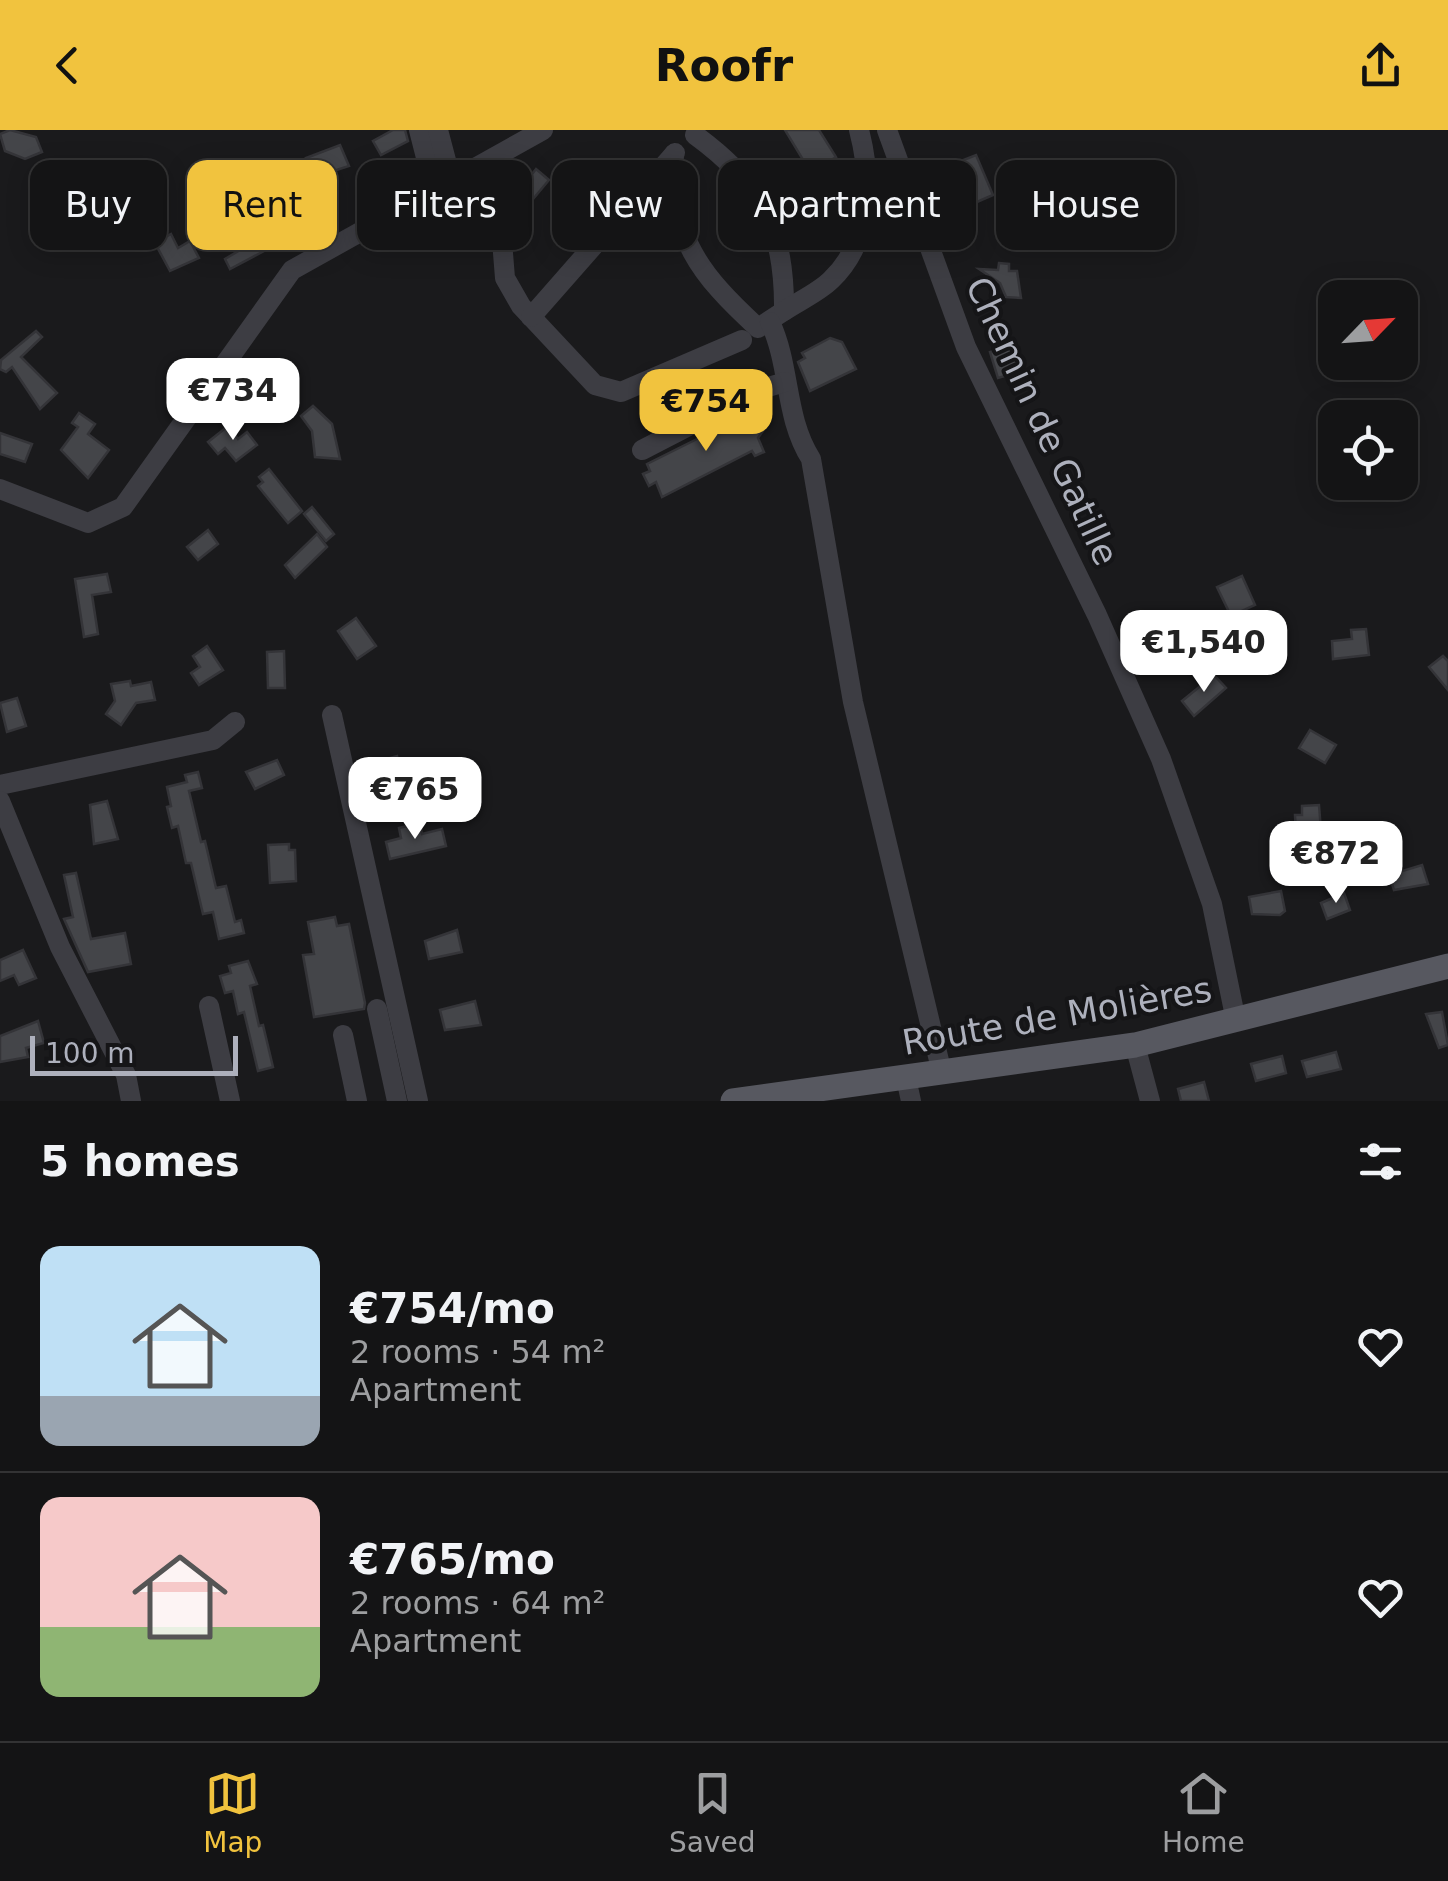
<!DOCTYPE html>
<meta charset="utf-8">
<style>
body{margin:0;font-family:"DejaVu Sans",sans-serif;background:#1d1d1e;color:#f1f3f6;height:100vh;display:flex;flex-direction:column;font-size:38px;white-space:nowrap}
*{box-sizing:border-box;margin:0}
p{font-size:32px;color:#9d9ea0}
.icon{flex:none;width:55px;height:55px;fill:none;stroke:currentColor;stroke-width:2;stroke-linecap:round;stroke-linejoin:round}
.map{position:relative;height:971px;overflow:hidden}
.side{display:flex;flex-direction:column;background:#141415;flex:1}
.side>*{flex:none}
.hud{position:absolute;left:30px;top:30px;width:1390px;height:90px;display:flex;gap:20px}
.needle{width:65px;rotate:65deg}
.tools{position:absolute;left:1318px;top:150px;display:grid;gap:20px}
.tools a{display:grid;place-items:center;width:100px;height:100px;border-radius:20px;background:#141415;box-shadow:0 5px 25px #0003,0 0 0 2px #333334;font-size:50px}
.scale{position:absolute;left:30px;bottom:25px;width:208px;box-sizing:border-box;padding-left:10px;border:5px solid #adb0bc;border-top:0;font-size:28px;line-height:35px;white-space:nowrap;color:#adb0bc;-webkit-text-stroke:8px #151517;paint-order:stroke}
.price{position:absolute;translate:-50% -85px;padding:0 22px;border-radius:20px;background:#fff;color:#222;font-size:32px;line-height:65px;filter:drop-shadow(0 2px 5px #0008)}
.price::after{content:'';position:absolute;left:50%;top:60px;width:30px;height:22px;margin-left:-15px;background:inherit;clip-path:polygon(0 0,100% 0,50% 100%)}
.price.selected{background:#f1c33e;color:#111}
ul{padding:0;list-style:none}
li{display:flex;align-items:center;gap:30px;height:250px;padding:0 40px}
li+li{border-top:2px solid #333334}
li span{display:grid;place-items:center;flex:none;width:280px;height:200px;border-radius:20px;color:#555}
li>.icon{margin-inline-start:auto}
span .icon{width:120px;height:120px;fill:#fffc;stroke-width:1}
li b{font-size:42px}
h2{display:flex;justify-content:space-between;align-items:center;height:120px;padding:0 40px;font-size:42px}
.tag{padding:0 35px;border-radius:20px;background:#141415;box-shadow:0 5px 25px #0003,0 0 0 2px #333334;font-size:35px;line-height:90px}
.tag.selected{background:#f1c33e;color:#111}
header{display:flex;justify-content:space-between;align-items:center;height:130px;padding:0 40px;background:#f1c33e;color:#111;font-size:45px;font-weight:800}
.tab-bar{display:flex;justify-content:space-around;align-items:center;height:140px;border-top:2px solid #333334;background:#141415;font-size:28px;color:#9d9ea0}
.tab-bar a{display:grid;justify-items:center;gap:5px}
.tab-bar .selected{color:#f1c33e}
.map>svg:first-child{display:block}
.building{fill:#444549;stroke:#343438;stroke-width:2.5}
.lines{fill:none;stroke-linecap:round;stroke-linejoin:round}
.minor{stroke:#3d3d43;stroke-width:20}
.major{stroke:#575860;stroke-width:25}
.labels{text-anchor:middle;stroke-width:8;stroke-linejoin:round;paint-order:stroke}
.street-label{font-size:35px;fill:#adb0bc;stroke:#151517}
</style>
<header><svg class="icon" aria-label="back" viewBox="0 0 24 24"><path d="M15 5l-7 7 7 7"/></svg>Roofr<svg class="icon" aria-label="share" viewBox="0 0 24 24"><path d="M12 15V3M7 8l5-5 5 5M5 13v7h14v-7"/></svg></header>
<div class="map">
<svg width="1448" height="971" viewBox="0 0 1448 971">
<rect width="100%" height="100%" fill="#1a1a1c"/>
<!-- building -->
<g class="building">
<polygon points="10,0 36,7 42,22 25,29 5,21 0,4"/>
<polygon points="393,0 405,0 408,11 381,25 373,11"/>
<polygon points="785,0 819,0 836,27 811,43"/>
<polygon points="340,15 349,36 315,47 306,28"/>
<polygon points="976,25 993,65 970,75 964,60 972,57 961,31"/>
<polygon points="536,39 549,50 518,87 508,75"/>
<polygon points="283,49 295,72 272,83 260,60"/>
<polygon points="49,54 62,66 63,88 51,100 38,87 37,66"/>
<polygon points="239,76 264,121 230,139 225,129 245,117 227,83"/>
<polygon points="171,104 178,118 190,111 199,128 170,141 155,113"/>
<polygon points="999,133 1009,134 1009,141 1017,141 1021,168 1006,167 1000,153 979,139 998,140"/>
<polygon points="36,201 42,207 21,227 57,263 40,279 12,237 6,242 0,239 1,230"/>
<polygon points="830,208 842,212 856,239 810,261 798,232 805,228 802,223"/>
<polygon points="1014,214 1020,234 1010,236 1012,244 998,248 990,222"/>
<polygon points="313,276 332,294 340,329 315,327 312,301 301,286"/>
<polygon points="79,283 95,294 88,304 109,320 88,348 61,320 78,297 72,293"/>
<polygon points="749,283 752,287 758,283 765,298 758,308 764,322 755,326 752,321 662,367 656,352 649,356 643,344 650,341 647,334"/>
<polygon points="228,296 238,309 247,302 257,315 236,331 225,318 218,324 208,312"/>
<polygon points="0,303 32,314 25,332 0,324"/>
<polygon points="269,339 302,381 288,393 258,356 263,352 259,347"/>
<polygon points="312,377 334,404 326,411 304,384"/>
<polygon points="208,400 218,414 198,430 187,417"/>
<polygon points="317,404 327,417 295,448 285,435"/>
<polygon points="107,444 111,462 92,465 98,504 84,507 75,449"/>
<polygon points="1242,446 1255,475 1231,486 1217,457"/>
<polygon points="356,488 376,516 357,529 338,501"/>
<polygon points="1366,499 1369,525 1333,529 1332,511 1352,509 1351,500"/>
<polygon points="207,516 223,540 199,555 191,543 200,537 193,526"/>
<polygon points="284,521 285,558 268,558 267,522"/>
<polygon points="1443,526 1448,531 1448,560 1429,537"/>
<polygon points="1214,545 1226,558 1194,586 1182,571"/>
<polygon points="130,551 131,556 151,552 155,570 136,573 121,595 106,584 115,571 111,554"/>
<polygon points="17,568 26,596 7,602 0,573"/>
<polygon points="1310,600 1336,615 1325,633 1299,618"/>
<polygon points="397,626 401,647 361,650 358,637"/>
<polygon points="277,630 284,645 255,659 246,642"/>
<polygon points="198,642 202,658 189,661 201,712 205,711 216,758 226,756 235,792 241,790 244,803 219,809 213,782 203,784 191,733 186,733 178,696 172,698 167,677 171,676 167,657 187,652 185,645"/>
<polygon points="107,671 118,709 94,714 90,675"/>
<polygon points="1319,675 1321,701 1296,706 1295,685 1302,685 1302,676"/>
<polygon points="420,693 422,704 442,699 446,716 390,729 386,712 401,708 399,698"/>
<polygon points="289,714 289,720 295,720 296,751 270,753 268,715"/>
<polygon points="1422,735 1428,754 1394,760 1389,745"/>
<polygon points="76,743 91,809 125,803 131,834 88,842 64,789 73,787 64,745"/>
<polygon points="1281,761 1285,781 1280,785 1252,784 1249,767"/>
<polygon points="1344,763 1350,780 1327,789 1321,773"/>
<polygon points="335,787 337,796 349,794 365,873 364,879 314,887 303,825 314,824 308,792"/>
<polygon points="457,800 462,822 429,829 425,811"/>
<polygon points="23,820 36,848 19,855 14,845 0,851 0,830"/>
<polygon points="248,831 257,854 250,856 259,896 263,895 273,937 258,941 244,882 238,884 233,861 225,863 220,846 231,843 229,836"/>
<polygon points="475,871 481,895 445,900 440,880"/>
<polygon points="1442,882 1448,915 1439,918 1426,884"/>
<polygon points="38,891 44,913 26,918 28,927 0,932 0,906"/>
<polygon points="1336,922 1341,939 1307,947 1302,931"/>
<polygon points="1282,926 1286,943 1256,951 1251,934"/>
<polygon points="1204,952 1209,971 1181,971 1178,959"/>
</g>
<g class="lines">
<!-- minor -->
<g class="minor">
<polyline points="419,0 435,63"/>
<polyline points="438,0 452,53"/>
<polyline points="887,0 966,217 1097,485 1161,629 1212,774 1236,891"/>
<path d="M 674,24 C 669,106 700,145 758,198 L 784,181 C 785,97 762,54 695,5"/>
<polyline points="500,86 505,148 521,176 595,255 621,262 742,210"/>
<path d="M 784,181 C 799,171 819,162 831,150 C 872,111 872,50 859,0"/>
<polyline points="531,187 675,23"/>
<path d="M 770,192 C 791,237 784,286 811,329 L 853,572 L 942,943"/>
<polyline points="642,320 758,260 785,252"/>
<polyline points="0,359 88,393 123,377 292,140 543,0"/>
<polyline points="332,585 418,971"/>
<polyline points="0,655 213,610 235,592"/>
<polyline points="0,671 60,817 126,945 131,971"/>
<polyline points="209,876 230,971"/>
<polyline points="377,879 397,971"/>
<polyline points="343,905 357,971"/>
<polyline points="1135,915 1150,971"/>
<polyline points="906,948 911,971"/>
</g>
<!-- major -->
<polyline class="major" points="733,971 1135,915 1448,836"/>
</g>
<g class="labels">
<!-- street labels -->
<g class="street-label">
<text transform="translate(1042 291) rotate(65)" y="12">Chemin de Gatille</text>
<text transform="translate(1057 886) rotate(-10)" y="12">Route de Molières</text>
</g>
</g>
</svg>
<div class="tools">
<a><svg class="needle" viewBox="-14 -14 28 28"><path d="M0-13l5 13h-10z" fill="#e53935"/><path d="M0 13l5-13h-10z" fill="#9d9ea0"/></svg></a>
<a><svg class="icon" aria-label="locate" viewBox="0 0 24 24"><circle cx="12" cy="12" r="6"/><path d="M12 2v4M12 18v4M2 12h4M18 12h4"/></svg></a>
</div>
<div class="scale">100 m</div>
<b class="price" style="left:233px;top:313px">€734</b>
<b class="price selected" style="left:706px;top:324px">€754</b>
<b class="price" style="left:1204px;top:565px">€1,540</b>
<b class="price" style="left:415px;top:712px">€765</b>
<b class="price" style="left:1336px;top:776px">€872</b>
<div class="hud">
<a class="tag">Buy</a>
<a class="tag selected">Rent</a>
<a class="tag">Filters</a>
<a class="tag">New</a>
<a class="tag">Apartment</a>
<a class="tag">House</a>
</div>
</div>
<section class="side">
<h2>5 homes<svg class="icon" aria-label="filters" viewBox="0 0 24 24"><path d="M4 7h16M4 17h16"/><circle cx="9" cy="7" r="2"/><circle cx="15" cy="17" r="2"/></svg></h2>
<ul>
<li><span style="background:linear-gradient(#bfe0f5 75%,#9aa5b1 0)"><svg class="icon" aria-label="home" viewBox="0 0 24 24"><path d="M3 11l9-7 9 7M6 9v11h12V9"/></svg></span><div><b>€754/mo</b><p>2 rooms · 54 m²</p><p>Apartment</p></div><svg class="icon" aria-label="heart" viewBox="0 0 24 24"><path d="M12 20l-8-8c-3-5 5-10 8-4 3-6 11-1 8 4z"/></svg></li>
<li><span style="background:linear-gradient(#f6c9c9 65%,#8fb573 0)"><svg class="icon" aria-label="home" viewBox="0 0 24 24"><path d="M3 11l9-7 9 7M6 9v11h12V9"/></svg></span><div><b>€765/mo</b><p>2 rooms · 64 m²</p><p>Apartment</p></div><svg class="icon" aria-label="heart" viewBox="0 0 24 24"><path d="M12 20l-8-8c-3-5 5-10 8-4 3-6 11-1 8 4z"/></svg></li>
</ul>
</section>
<nav class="tab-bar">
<a class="selected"><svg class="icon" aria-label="map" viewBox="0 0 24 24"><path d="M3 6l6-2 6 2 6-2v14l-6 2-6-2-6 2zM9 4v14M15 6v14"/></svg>Map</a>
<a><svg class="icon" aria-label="saved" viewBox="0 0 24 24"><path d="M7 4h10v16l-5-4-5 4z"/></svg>Saved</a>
<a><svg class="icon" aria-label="home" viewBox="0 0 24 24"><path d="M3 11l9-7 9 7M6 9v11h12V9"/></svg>Home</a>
</nav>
